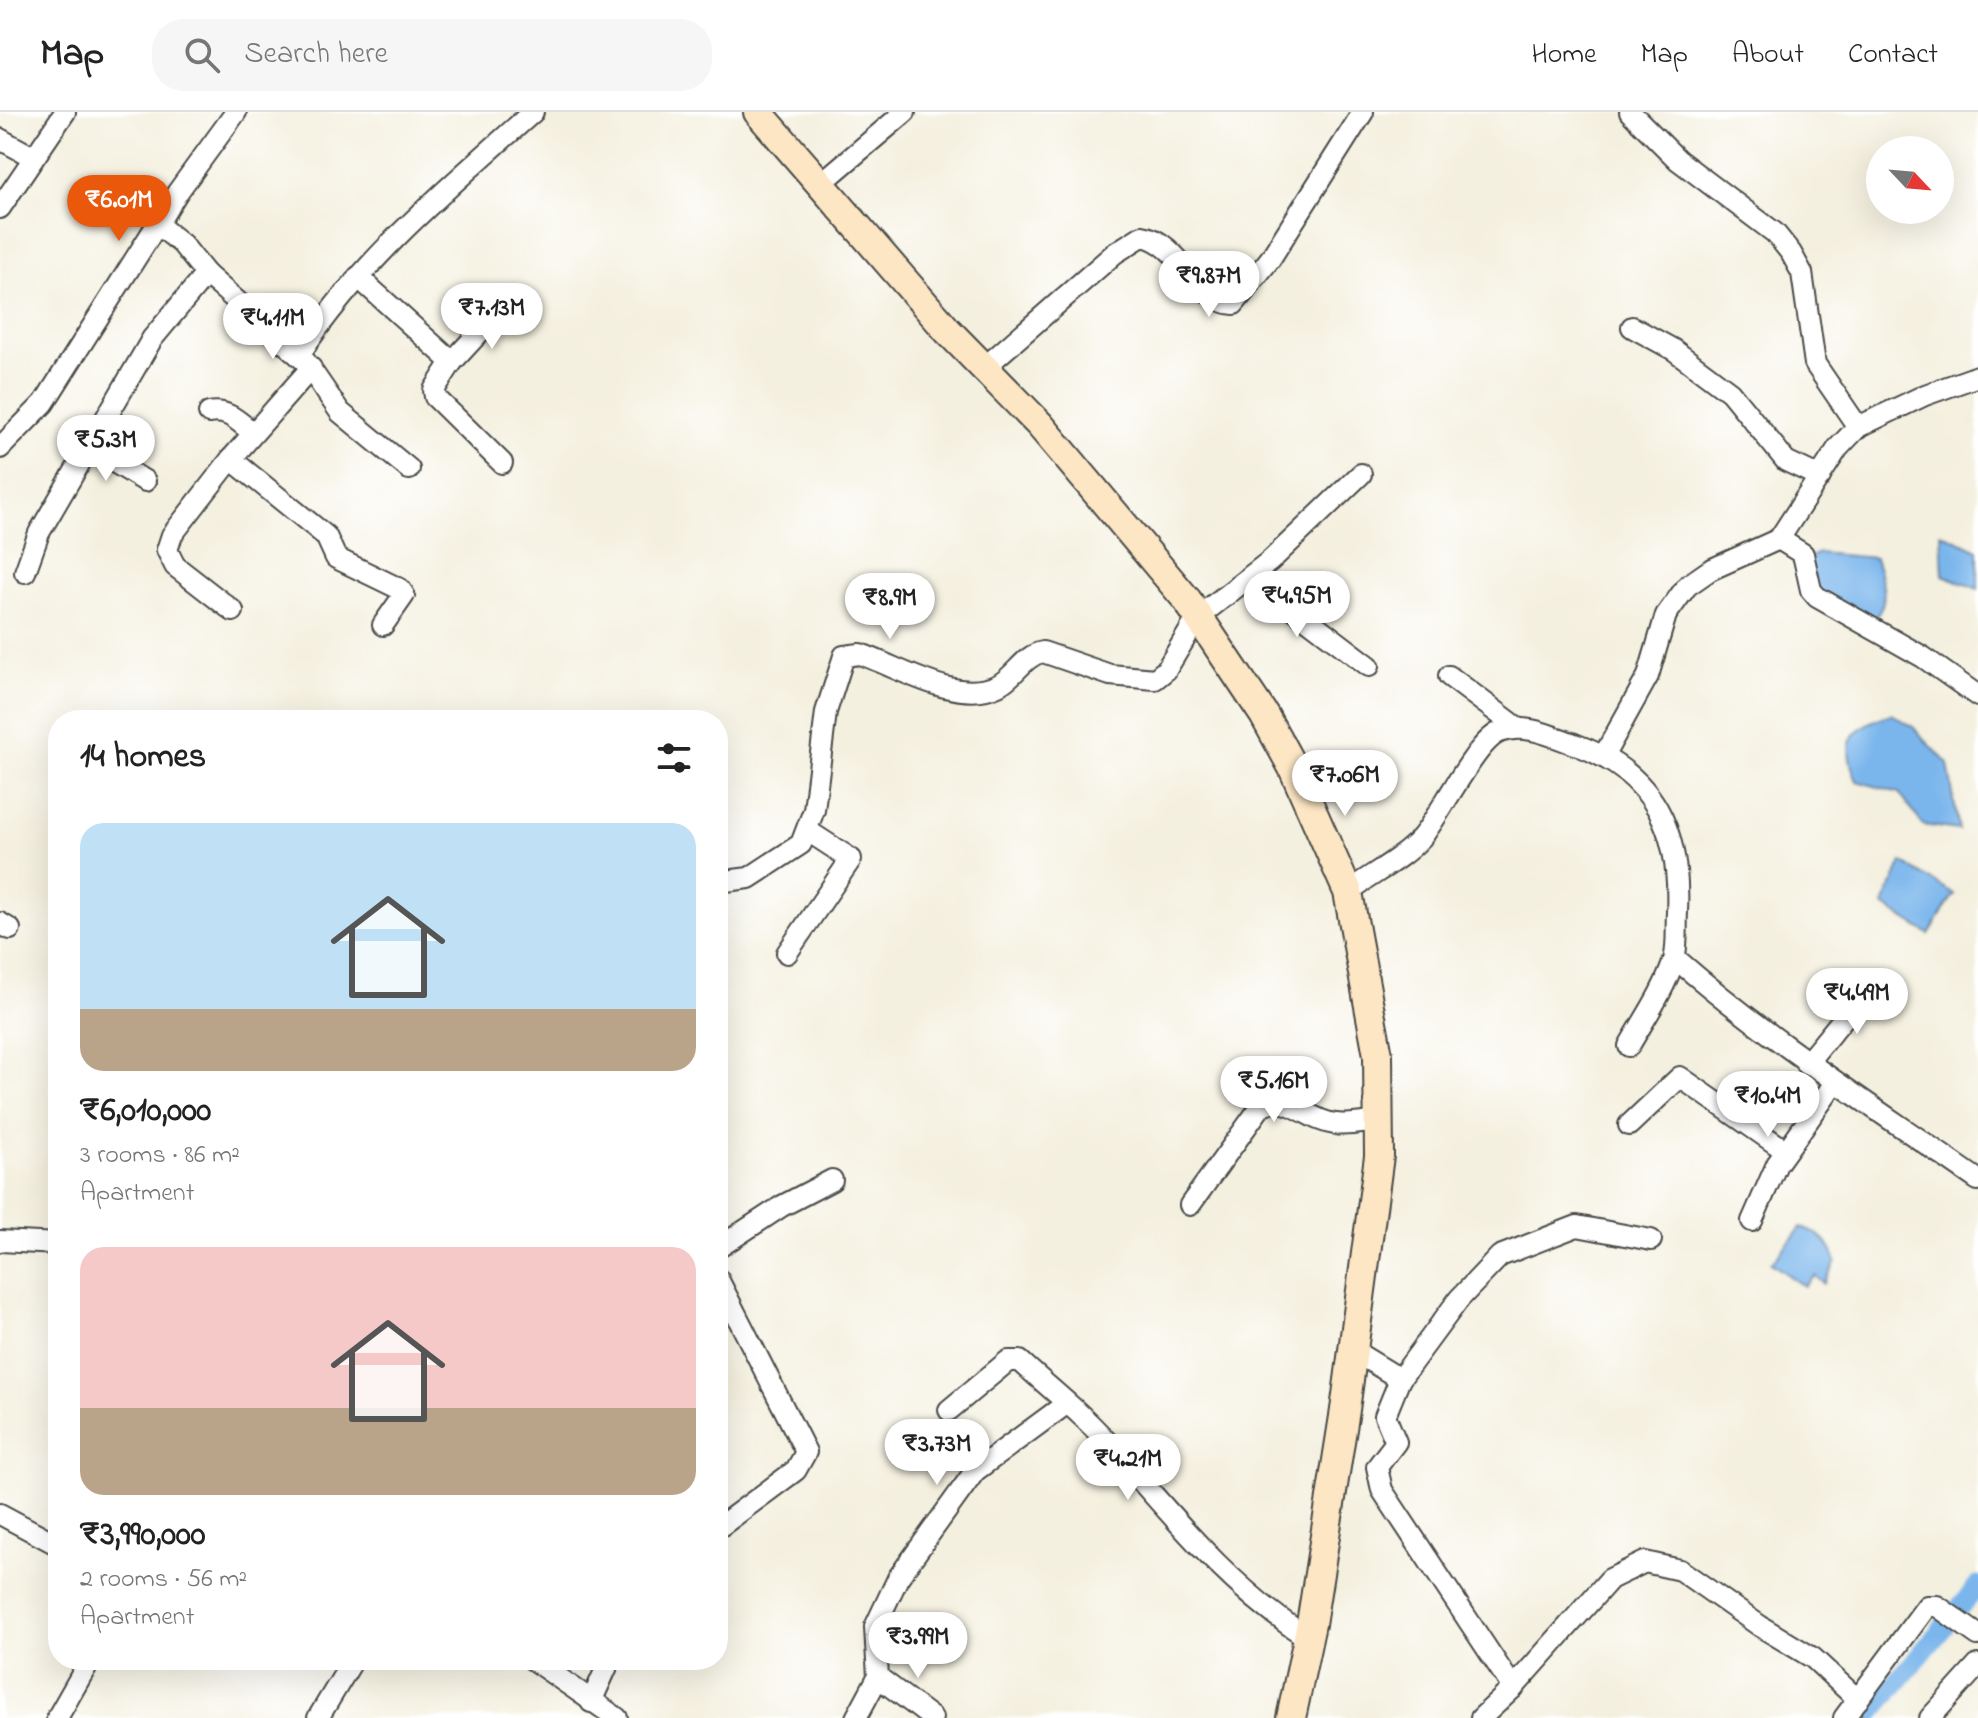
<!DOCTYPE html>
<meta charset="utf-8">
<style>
body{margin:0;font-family:"Indie Flower",sans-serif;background:#f6f6f6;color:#222;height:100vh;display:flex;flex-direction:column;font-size:30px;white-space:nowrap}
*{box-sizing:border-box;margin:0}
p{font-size:26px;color:#767676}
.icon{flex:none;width:44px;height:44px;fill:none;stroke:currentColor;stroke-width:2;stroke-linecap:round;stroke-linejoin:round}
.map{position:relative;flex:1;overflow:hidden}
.side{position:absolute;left:48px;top:598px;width:680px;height:960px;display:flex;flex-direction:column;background:#fff;border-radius:32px;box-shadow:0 8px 32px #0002}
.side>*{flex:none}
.needle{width:52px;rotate:116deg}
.controls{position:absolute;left:1866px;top:24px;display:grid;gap:16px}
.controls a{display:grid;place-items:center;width:88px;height:88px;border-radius:50%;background:#fff;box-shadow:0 8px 32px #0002;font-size:40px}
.price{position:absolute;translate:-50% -68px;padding:0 18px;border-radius:28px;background:#fff;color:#222;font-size:26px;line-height:52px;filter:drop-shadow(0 2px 4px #0008)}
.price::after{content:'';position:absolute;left:50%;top:48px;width:24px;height:18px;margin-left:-12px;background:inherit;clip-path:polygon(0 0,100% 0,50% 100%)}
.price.active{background:#ea580c;color:#fff}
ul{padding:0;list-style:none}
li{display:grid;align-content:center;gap:16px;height:424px;padding:0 32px}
li span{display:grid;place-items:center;height:248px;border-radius:24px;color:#555}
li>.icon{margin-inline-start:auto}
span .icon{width:144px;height:144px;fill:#fffc;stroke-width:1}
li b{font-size:34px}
h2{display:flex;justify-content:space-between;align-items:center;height:96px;padding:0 32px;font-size:34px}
header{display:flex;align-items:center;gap:48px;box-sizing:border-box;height:112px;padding:0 40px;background:#fff;border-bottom:2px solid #e0e0e0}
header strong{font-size:38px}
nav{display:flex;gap:44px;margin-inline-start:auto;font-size:28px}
.search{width:560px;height:72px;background:#f6f6f6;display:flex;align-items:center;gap:20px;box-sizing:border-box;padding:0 28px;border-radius:32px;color:#767676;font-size:30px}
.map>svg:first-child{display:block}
.water{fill:#7ab6ec;stroke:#52708c;stroke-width:2}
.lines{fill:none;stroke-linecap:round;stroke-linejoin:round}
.canal{stroke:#7ab6ec;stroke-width:20}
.street-casing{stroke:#494946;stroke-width:24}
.secondary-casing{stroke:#494946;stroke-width:32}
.street{stroke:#fff;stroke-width:20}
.secondary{stroke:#fce6c4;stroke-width:28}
</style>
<header>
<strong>Map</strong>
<div class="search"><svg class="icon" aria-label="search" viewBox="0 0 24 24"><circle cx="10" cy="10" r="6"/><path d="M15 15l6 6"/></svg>Search here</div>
<nav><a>Home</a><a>Map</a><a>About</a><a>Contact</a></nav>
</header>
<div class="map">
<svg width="1978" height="1606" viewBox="0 0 1978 1606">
<rect width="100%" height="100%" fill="#fff"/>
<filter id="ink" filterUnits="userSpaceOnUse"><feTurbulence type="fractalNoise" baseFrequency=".0125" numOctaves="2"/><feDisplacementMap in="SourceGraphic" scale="16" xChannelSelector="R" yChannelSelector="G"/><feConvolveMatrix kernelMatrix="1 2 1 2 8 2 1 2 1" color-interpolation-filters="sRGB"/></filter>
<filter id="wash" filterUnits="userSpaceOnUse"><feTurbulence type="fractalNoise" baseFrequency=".006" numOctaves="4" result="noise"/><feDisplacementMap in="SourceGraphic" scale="32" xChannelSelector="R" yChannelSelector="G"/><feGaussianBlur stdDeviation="1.8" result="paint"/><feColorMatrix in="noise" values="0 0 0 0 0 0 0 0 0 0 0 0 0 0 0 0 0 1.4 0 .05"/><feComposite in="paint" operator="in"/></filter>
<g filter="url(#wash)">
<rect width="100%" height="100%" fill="#f4f0df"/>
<!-- water -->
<g class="water">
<polygon points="1941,421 1978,438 1978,477 1943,463"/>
<path d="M 1819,441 L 1875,446 C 1883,469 1892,494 1869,511 L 1840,491 L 1801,479 L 1796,452 Z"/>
<path d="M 1892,602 L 1912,614 L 1948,652 L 1959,718 L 1923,713 L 1899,681 L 1857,669 C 1839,628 1852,614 1892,602 Z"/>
<polygon points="1902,750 1954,782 1929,822 1883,793"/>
<path d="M 1801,1116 C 1821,1120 1829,1131 1836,1149 L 1824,1172 L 1815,1164 L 1804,1174 L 1771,1151 Z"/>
</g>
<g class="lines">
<!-- canal -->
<polyline class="canal" points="1867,1606 1978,1474"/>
</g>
</g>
<g filter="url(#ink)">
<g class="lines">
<!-- street casing -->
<g class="street-casing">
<g id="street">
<polyline points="1630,0 1678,48 1775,121 1791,141 1802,161 1815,252 1858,315"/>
<polyline points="0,27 33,45"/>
<polyline points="819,73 905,0"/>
<polyline points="0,96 65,0"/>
<polyline points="157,112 182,132 206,162 305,249 340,300 409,357"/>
<polyline points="358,165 452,250 434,278 435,285 502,351"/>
<polyline points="1632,215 1674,238 1730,280 1786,349 1820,365"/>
<path d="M 299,243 C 361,148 449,75 533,0"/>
<polyline points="452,250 500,198"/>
<path d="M 985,255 L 1115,141 L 1142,124 C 1179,129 1199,191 1234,192 L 1270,147 L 1363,0"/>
<path d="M 209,301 C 228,297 239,310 253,321"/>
<polyline points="89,335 145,369"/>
<polyline points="0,336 44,291 177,81 236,0"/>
<polyline points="231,347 326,424 336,446 400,477 404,483 383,513"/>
<polyline points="1779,427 1803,442 1811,478 1817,485 1923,545 1978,584"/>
<polyline points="25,460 39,421 152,227 206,162"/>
<polyline points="1252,465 1369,554"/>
<polyline points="233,499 175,454 167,438 172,423 231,347 311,256"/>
<polyline points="1449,564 1518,616"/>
<polyline points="1603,645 1648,564 1666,503 1687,474 1710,458 1779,427 1838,336 1858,315 1925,283 1978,264"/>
<path d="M 718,770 L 749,766 L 801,732 L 814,698 L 826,600 L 844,544 L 860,542 C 899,555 957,593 998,573 C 1015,565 1024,543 1043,540 L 1110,563 L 1155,567 L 1166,558 L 1198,505 L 1270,449 L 1361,362"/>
<path d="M 1348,780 C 1371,762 1401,748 1421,726 C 1441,702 1476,629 1500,620 C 1525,610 1554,625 1577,633 C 1655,662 1681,720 1677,800 C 1676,815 1678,834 1674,848 C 1664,879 1645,906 1629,934"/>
<polyline points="0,811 10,817"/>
<polyline points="787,841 851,747 808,719"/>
<path d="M 1675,846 C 1770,929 1874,995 1978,1068"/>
<polyline points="1806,952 1874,869"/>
<polyline points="1629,1013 1680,965 1786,1039"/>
<path d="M 1190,1093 L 1262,993 C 1289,981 1308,1009 1335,1012 C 1349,1014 1366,1010 1380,1009"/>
<polyline points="1752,1109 1777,1052 1834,972"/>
<polyline points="0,1129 58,1132"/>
<polyline points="718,1136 782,1094 832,1068"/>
<polyline points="718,1167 806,1340 796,1358 718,1416"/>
<polyline points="1354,1239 1400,1267 1385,1304 1396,1330 1377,1355 1382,1378 1513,1576 1481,1606"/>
<polyline points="1400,1267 1459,1187 1500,1144 1577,1114 1651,1128"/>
<path d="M 949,1298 L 1008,1249 L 1020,1249 C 1051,1278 1087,1305 1114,1338 C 1175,1407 1230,1476 1308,1526"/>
<polyline points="0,1402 58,1433"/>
<polyline points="533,1548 617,1606"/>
<polyline points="878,1565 932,1606"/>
<polyline points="1513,1576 1610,1467 1645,1450 1680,1458 1760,1514 1813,1546 1858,1588"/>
<polyline points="591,1590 610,1548"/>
<polyline points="57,1606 90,1548"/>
<polyline points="318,1606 353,1548"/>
<polyline points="856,1606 878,1565 875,1515 898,1466 975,1359 1066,1292"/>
<polyline points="1844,1606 1927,1494 1937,1494 1978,1523"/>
<polyline points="1930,1606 1978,1553"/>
</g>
</g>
<!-- secondary casing -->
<g class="secondary-casing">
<polyline id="secondary" points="758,0 948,219 1040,313 1187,488 1264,603 1293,656 1348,780 1378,943 1379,1044 1345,1298 1311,1512 1291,1606"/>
</g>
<!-- street -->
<use href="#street" class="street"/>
<!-- secondary -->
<use href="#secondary" class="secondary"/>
</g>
</g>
</svg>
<div class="controls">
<a><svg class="needle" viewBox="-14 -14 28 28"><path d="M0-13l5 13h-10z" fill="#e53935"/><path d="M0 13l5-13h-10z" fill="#767676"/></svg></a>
</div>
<b class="price active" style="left:119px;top:131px">₹6.01M</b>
<b class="price" style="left:1209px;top:207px">₹9.87M</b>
<b class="price" style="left:492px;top:239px">₹7.13M</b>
<b class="price" style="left:273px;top:249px">₹4.11M</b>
<b class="price" style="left:106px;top:371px">₹5.3M</b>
<b class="price" style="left:1297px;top:527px">₹4.95M</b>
<b class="price" style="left:890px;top:529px">₹8.9M</b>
<b class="price" style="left:1345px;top:706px">₹7.06M</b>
<b class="price" style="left:1857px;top:924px">₹4.49M</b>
<b class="price" style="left:1274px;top:1012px">₹5.16M</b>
<b class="price" style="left:1768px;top:1027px">₹10.4M</b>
<b class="price" style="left:937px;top:1375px">₹3.73M</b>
<b class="price" style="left:1128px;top:1390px">₹4.21M</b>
<b class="price" style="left:918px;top:1568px">₹3.99M</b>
<section class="side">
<h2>14 homes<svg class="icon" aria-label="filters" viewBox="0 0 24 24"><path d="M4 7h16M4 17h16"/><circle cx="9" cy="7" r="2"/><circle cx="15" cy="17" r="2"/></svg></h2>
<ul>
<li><span style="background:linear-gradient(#bfe0f5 75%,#b9a48a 0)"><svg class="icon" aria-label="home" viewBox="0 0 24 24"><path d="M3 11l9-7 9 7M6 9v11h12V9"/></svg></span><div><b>₹6,010,000</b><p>3 rooms · 86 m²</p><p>Apartment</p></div></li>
<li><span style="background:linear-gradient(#f6c9c9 65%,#b9a48a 0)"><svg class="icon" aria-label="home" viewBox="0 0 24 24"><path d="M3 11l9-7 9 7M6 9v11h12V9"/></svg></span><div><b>₹3,990,000</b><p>2 rooms · 56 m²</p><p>Apartment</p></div></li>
</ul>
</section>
</div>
